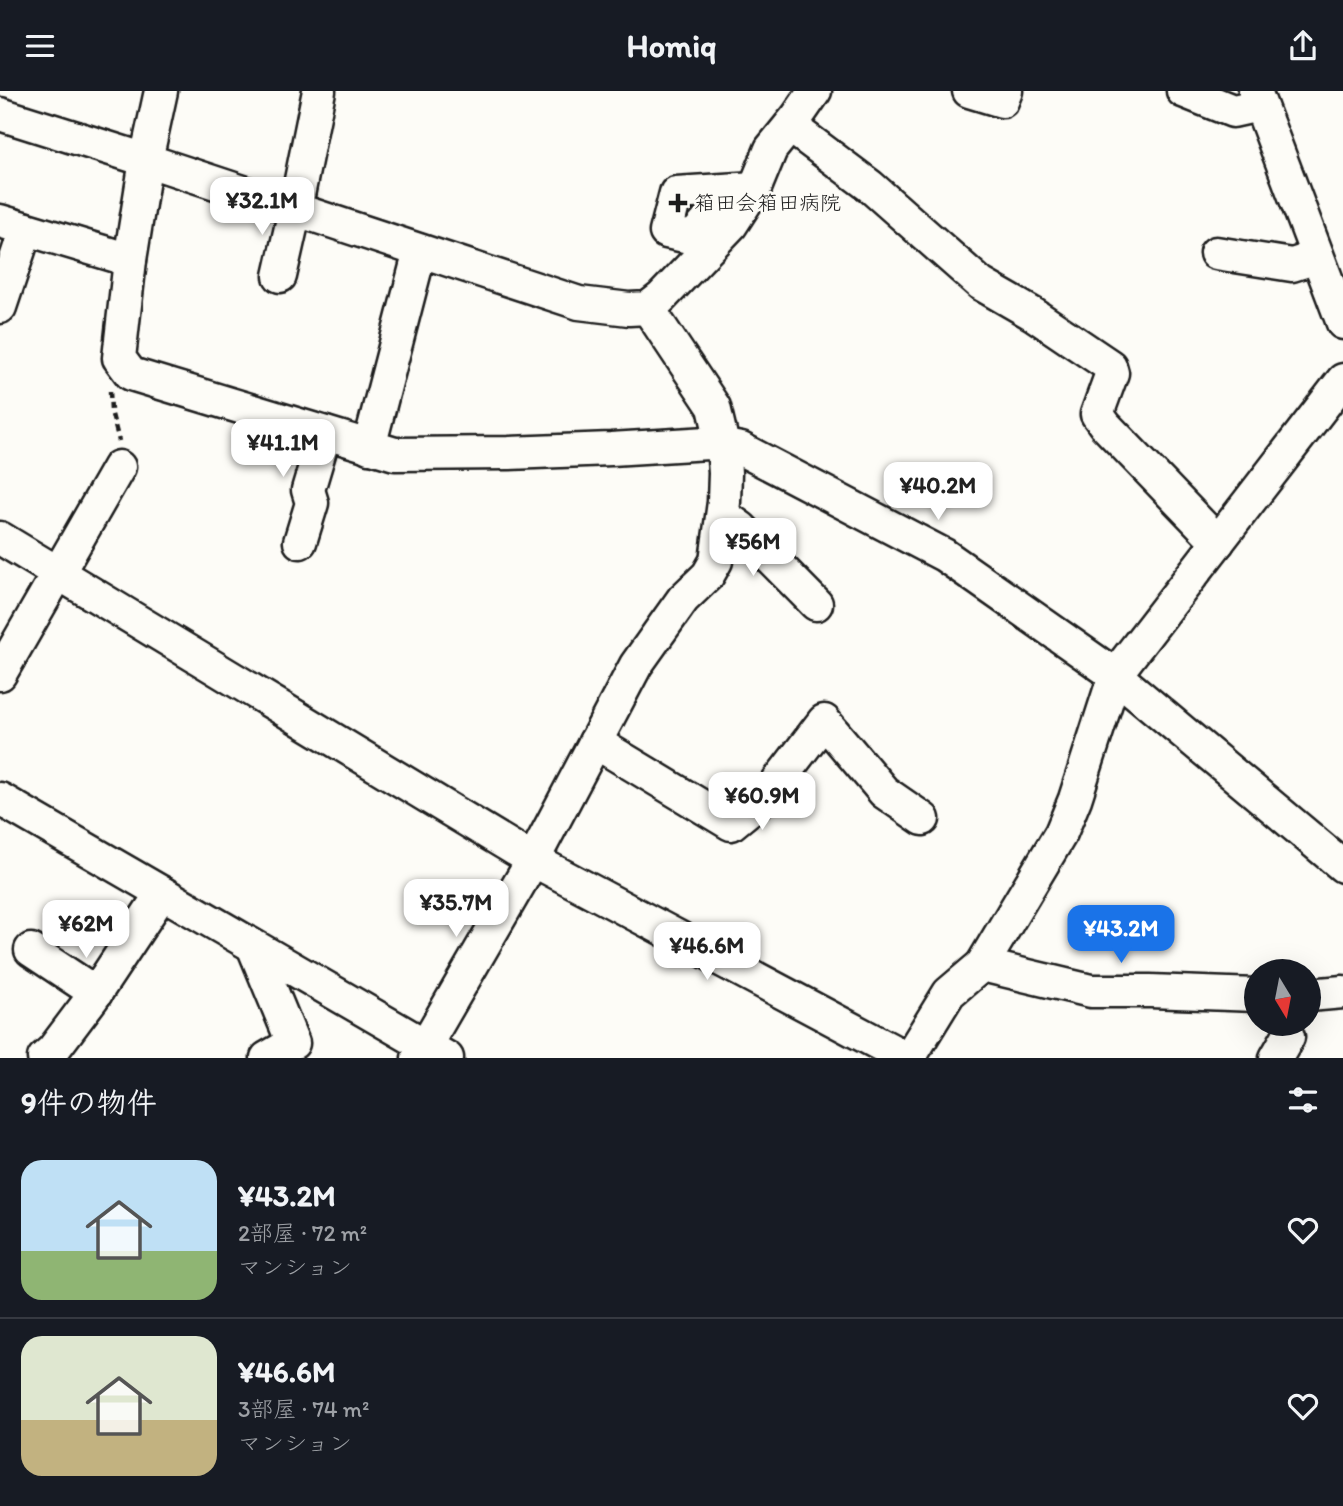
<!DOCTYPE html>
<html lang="ja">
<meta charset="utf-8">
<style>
body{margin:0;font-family:Itim,"Klee One",sans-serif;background:#242831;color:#f1f3f6;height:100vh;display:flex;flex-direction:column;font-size:26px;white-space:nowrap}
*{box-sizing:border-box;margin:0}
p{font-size:23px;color:#9ea1a6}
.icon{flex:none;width:38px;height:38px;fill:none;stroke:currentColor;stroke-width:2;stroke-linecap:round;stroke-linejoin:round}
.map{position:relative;height:967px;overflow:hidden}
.side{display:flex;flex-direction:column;background:#171b24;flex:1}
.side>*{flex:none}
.needle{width:46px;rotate:170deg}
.controls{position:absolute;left:1244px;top:868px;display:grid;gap:14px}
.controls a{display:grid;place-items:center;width:77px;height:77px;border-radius:50%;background:#171b24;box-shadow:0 7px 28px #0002;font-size:35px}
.price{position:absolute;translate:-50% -60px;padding:0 16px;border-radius:14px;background:#fff;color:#222;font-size:23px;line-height:46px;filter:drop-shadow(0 2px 4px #0008)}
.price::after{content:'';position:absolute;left:50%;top:42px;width:21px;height:16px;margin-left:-10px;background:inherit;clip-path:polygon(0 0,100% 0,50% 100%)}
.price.current{background:#1a73e8;color:#fff}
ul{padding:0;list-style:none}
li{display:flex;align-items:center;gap:21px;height:175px;padding:0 21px}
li+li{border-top:2px solid #363941}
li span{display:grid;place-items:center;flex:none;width:196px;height:140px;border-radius:21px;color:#555}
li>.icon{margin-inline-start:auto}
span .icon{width:84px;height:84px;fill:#fffc;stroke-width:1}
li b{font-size:30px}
h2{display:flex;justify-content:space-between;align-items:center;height:84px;padding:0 21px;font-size:30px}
header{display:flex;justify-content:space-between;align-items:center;height:91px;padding:0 21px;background:#171b24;font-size:32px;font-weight:700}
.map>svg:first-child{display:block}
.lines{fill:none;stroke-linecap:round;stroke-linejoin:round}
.minor-casing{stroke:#1c1c1c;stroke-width:37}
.path{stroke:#1c1c1c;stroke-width:4.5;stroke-dasharray:7 5;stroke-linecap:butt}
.minor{stroke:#fdfcf7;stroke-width:32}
.poi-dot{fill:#1c1c1c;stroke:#fdfcf7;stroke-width:2.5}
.labels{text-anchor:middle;stroke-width:5;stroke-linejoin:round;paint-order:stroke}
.poi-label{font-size:21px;fill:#1c1c1c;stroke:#fdfcf7;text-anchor:start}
</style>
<header><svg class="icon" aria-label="menu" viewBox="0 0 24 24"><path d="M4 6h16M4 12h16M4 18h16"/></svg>Homiq<svg class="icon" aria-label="share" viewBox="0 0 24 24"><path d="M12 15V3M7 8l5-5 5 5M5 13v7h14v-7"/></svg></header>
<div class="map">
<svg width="1343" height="967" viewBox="0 0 1343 967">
<rect width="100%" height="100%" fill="#fdfcf7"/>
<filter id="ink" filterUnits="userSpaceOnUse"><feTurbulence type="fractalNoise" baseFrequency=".0143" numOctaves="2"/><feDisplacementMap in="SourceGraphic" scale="14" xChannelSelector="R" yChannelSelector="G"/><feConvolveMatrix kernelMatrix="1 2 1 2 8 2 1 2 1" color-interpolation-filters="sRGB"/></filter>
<g filter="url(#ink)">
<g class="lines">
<!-- minor casing -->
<g class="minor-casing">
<g id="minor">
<polyline points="161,0 146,69 579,212 629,218 648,217 661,207 731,134 755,97 771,58 797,26 815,0"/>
<polyline points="969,0 1002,10 1006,0"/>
<polyline points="1183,0 1233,20 1260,14"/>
<polyline points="1255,0 1343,232"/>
<polyline points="0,23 146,69 130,169 119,267 131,283 395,363 509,362 611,358 708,352 741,358 944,464 1115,584 1343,775"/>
<polyline points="790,35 870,95 981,193 1033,223 1110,275 1112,282 1097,323 1105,334 1218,451"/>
<polyline points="718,118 693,147 666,141 676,102 755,97"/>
<polyline points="0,130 130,169"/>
<polyline points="1216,162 1292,174 1317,166"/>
<polyline points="280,185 295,119 319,0"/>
<polyline points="0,216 26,138"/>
<polyline points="369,356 420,160"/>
<polyline points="723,424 741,437 816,513"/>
<polyline points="0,447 533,769 906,967"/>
<polyline points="300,451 312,412 308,399 325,342"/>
<polyline points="0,583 119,376"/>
<polyline points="595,651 731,733 769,702 824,630 884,701 923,728"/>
<polyline points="0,708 447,967"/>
<polyline points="253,855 293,952 267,967"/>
<polyline points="31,859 96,902"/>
<polyline points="982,874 1091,900 1150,900 1256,904"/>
<polyline points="1309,904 1343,901"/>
<polyline points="44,967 53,959 93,906 162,802"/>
<polyline points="418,967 533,769 636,574 683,508 708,484 716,470 724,411 725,382 723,354 714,316 648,217"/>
<polyline points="909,967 949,902 982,874 1061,742 1075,708 1115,584 1343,289"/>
<polyline points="1276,967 1288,946"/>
</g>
</g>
<!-- path -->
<polyline class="path" points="110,300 111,320 119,350"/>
<!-- minor -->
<use href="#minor" class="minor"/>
</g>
</g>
<!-- markers -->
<path class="poi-dot" d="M674.5 101.5h7v7h7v7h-7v7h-7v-7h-7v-7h7z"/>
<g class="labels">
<!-- poi labels -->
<g class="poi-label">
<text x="694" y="119">箱田会箱田病院</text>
</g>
</g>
</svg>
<div class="controls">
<a><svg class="needle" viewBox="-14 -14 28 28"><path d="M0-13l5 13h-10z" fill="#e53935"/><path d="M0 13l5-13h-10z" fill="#9ea1a6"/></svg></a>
</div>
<b class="price" style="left:262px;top:146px">¥32.1M</b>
<b class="price" style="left:283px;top:388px">¥41.1M</b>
<b class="price" style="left:938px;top:431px">¥40.2M</b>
<b class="price" style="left:753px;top:487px">¥56M</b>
<b class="price" style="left:762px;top:741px">¥60.9M</b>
<b class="price" style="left:456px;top:848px">¥35.7M</b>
<b class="price" style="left:86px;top:869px">¥62M</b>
<b class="price current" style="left:1121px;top:874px">¥43.2M</b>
<b class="price" style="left:707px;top:891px">¥46.6M</b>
</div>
<section class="side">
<h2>9件の物件<svg class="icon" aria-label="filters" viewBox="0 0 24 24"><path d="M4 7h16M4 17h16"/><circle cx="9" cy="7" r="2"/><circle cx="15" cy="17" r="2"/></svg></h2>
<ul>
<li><span style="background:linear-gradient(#bfe0f5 65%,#8fb573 0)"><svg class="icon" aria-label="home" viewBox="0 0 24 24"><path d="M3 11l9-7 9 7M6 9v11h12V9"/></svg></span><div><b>¥43.2M</b><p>2部屋 · 72 m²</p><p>マンション</p></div><svg class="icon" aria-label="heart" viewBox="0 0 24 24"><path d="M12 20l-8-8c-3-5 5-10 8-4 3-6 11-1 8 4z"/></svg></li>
<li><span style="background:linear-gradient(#dfe7d0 60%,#c2b280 0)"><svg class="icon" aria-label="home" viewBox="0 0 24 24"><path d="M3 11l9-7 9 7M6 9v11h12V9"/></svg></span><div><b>¥46.6M</b><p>3部屋 · 74 m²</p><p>マンション</p></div><svg class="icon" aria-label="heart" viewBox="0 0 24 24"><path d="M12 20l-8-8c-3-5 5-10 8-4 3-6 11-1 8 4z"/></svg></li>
</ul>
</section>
